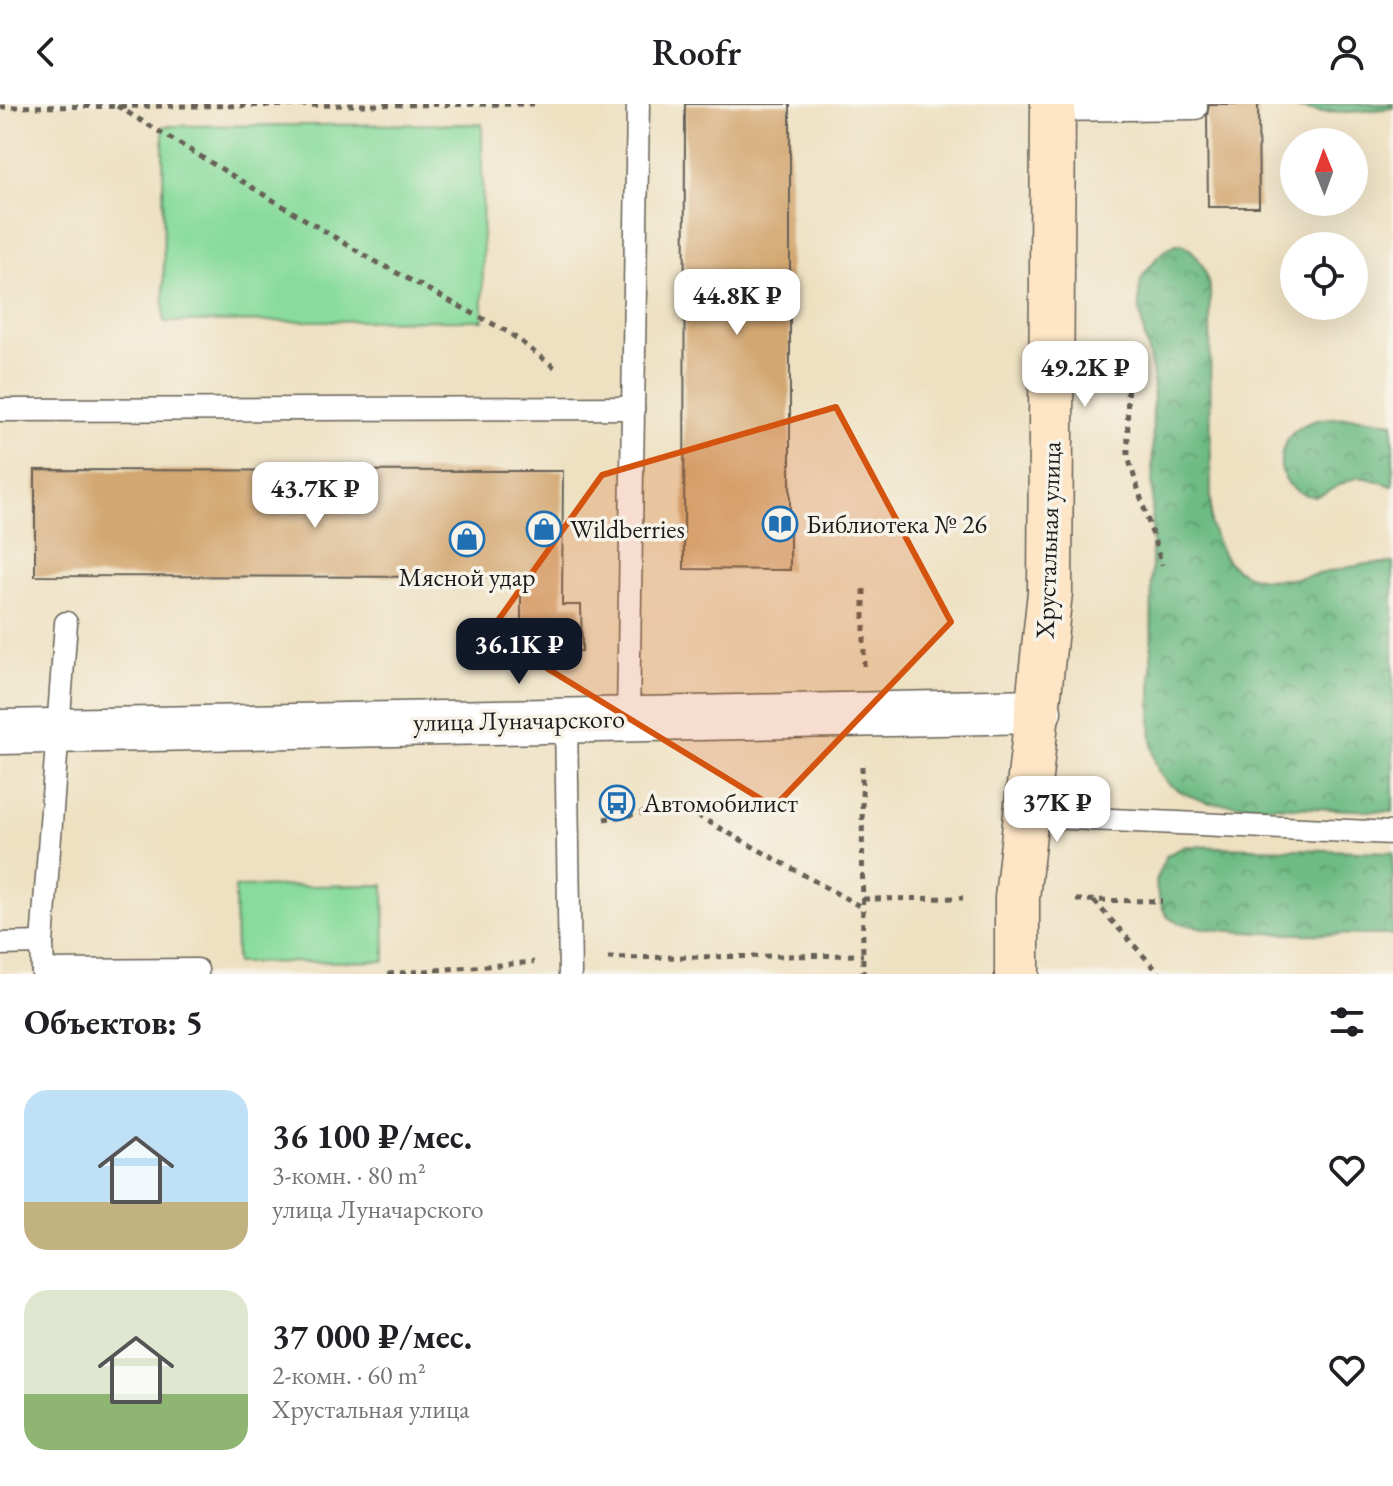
<!DOCTYPE html>
<html lang="ru">
<meta charset="utf-8">
<style>
body{margin:0;font-family:"EB Garamond",serif;background:#f2f2f2;color:#202124;height:100vh;display:flex;flex-direction:column;font-size:30px;white-space:nowrap}
*{box-sizing:border-box;margin:0}
p{font-size:26px;color:#757577}
.icon{flex:none;width:44px;height:44px;fill:none;stroke:currentColor;stroke-width:2;stroke-linecap:round;stroke-linejoin:round}
.map{position:relative;height:870px;overflow:hidden}
.side{display:flex;flex-direction:column;background:#fff;flex:1}
.side>*{flex:none}
.needle{width:52px;rotate:359deg}
.tools{position:absolute;left:1280px;top:24px;display:grid;gap:16px}
.tools a{display:grid;place-items:center;width:88px;height:88px;border-radius:50%;background:#fff;box-shadow:0 8px 32px #0002;font-size:40px}
.price{position:absolute;translate:-50% -68px;padding:0 18px;border-radius:16px;background:#fff;color:#222;font-size:26px;line-height:52px;filter:drop-shadow(0 2px 4px #0008)}
.price::after{content:'';position:absolute;left:50%;top:48px;width:24px;height:18px;margin-left:-12px;background:inherit;clip-path:polygon(0 0,100% 0,50% 100%)}
.price.active{background:#111827;color:#fff}
ul{padding:0;list-style:none}
li{display:flex;align-items:center;gap:24px;height:200px;padding:0 24px}
li span{display:grid;place-items:center;flex:none;width:224px;height:160px;border-radius:24px;color:#555}
li>.icon{margin-inline-start:auto}
span .icon{width:96px;height:96px;fill:#fffc;stroke-width:1}
li b{font-size:34px}
h2{display:flex;justify-content:space-between;align-items:center;height:96px;padding:0 24px;font-size:34px}
header{display:flex;justify-content:space-between;align-items:center;height:104px;padding:0 24px;background:#fff;font-size:36px;font-weight:600}
.map>svg:first-child{display:block}
.forest{fill:url(#forest-crowns);stroke:#456c50;stroke-width:2}
.park{fill:#88db9c;stroke:#527c5c;stroke-width:2}
.building{fill:#d3a772}
.lines{fill:none;stroke-linecap:round;stroke-linejoin:round}
.service-casing{stroke:#666156;stroke-width:25}
.tertiary-casing{stroke:#666156;stroke-width:47}
.secondary-casing{stroke:#666156;stroke-width:47}
.path{stroke:#666156;stroke-width:5;stroke-dasharray:6 6;stroke-linecap:butt}
.service{stroke:#fff;stroke-width:22}
.tertiary{stroke:#fff;stroke-width:44}
.secondary{stroke:#fde5c5;stroke-width:44}
.marked{fill:#d4530e;fill-opacity:0.2;stroke:#d4530e;stroke-width:6;stroke-linejoin:round}
.labels{text-anchor:middle;stroke-width:7;stroke-linejoin:round;paint-order:stroke}
.poi-label{font-size:26px;fill:#1c1c1c;stroke:#f7f3e8;text-anchor:start}
.street-label{font-size:26px;fill:#1c1c1c;stroke:#f7f3e8}
</style>
<header><svg class="icon" aria-label="back" viewBox="0 0 24 24"><path d="M15 5l-7 7 7 7"/></svg>Roofr<svg class="icon" aria-label="person" viewBox="0 0 24 24"><circle cx="12" cy="8" r="4"/><path d="M4 21q1-7 8-7t8 7"/></svg></header>
<div class="map">
<svg width="1393" height="870" viewBox="0 0 1393 870">
<defs>
<pattern id="forest-crowns" width="20" height="18" patternUnits="userSpaceOnUse" patternTransform="scale(2)"><rect width="20" height="18" fill="#6ebb84"/><path d="M2 6a3 3 0 1 1 6 0M12 15a3 3 0 1 1 6 0" fill="none" stroke="#5a976b"/></pattern>
</defs>
<rect width="100%" height="100%" fill="#f7f3e8"/>
<filter id="ink" filterUnits="userSpaceOnUse"><feTurbulence type="fractalNoise" baseFrequency=".0125" numOctaves="2"/><feDisplacementMap in="SourceGraphic" scale="16" xChannelSelector="R" yChannelSelector="G"/><feConvolveMatrix kernelMatrix="1 2 1 2 8 2 1 2 1" color-interpolation-filters="sRGB"/></filter>
<filter id="wash" filterUnits="userSpaceOnUse"><feTurbulence type="fractalNoise" baseFrequency=".006" numOctaves="4" result="noise"/><feDisplacementMap in="SourceGraphic" scale="32" xChannelSelector="R" yChannelSelector="G"/><feGaussianBlur stdDeviation="1.8" result="paint"/><feColorMatrix in="noise" values="0 0 0 0 0 0 0 0 0 0 0 0 0 0 0 0 0 1.4 0 .05"/><feComposite in="paint" operator="in"/></filter>
<g filter="url(#wash)">
<rect width="100%" height="100%" fill="#eee1c2"/>
<!-- forest -->
<g class="forest">
<path d="M 1284,0 L 1393,0 L 1393,4 C 1359,8 1316,13 1284,0 Z"/>
<path d="M 1181,140 C 1199,148 1205,165 1210,183 L 1211,420 C 1216,434 1220,449 1230,459 C 1263,494 1329,464 1368,460 C 1376,459 1385,459 1393,459 L 1393,708 L 1210,699 C 1153,681 1152,666 1151,610 L 1153,273 C 1150,246 1131,197 1143,172 C 1146,167 1151,161 1155,156 C 1162,147 1169,142 1181,140 Z"/>
<path d="M 1353,313 L 1393,318 L 1393,382 C 1382,379 1368,372 1357,374 C 1334,378 1319,405 1293,384 C 1271,366 1281,332 1304,321 C 1318,313 1337,314 1353,313 Z"/>
<path d="M 1186,742 L 1393,748 L 1393,831 C 1354,830 1192,834 1168,813 C 1164,809 1162,802 1160,797 C 1152,778 1158,768 1167,751 Z"/>
</g>
<!-- park -->
<g class="park">
<polygon points="482,20 483,216 164,218 163,22"/>
<polygon points="384,781 385,857 236,859 235,783"/>
</g>
<g id="blocks">
<!-- building -->
<g class="building">
<polygon points="685,0 790,0 790,466 684,465"/>
<polygon points="1209,0 1258,0 1259,103 1208,103 1207,12"/>
<polygon points="35,366 563,367 562,501 581,501 582,547 521,546 521,473 35,472"/>
</g>
</g>
</g>
<g filter="url(#ink)">
<use href="#blocks" fill-opacity="0" stroke="#666156" stroke-width="2"/>
<g class="lines">
<!-- service casing -->
<g class="service-casing">
<g id="service">
<polyline points="1053,6 1196,4"/>
<polyline points="0,306 633,304"/>
<polyline points="628,614 638,0"/>
<polyline points="566,615 570,870"/>
<polyline points="1025,712 1393,729"/>
<polyline points="0,840 42,839"/>
<polyline points="43,867 197,866 197,870"/>
<polyline points="43,870 42,839 66,519"/>
</g>
</g>
<!-- tertiary casing -->
<g class="tertiary-casing">
<polyline id="tertiary" points="0,628 1039,607"/>
</g>
<!-- secondary casing -->
<g class="secondary-casing">
<polyline id="secondary" points="1017,870 1017,794 1050,488 1053,0"/>
</g>
<!-- path -->
<g class="path">
<polyline points="117,2 369,154 508,228 558,266"/>
<polyline points="0,3 540,0"/>
<polyline points="1127,249 1128,353 1162,461"/>
<polyline points="864,485 864,562"/>
<polyline points="862,662 863,870"/>
<polyline points="604,715 682,703 863,804"/>
<polyline points="863,795 963,794"/>
<polyline points="1076,796 1162,797"/>
<polyline points="1094,797 1160,870"/>
<polyline points="608,854 863,851"/>
<polyline points="388,870 534,858"/>
</g>
<!-- service -->
<use href="#service" class="service"/>
<!-- tertiary -->
<use href="#tertiary" class="tertiary"/>
<!-- secondary -->
<use href="#secondary" class="secondary"/>
</g>
</g>
<!-- marked area -->
<path class="marked" d="M 836,303 L 951,518 L 774,703 L 489,529 L 602,371 Z"/>
<!-- icons -->
<defs>
<g id="library-ring" transform="scale(1.8)"><circle r="9.5" fill="#f7f3e8" stroke="#1f6fb2" stroke-width="1.5"/><path d="M-6-4Q-3-5.5-.7-3.5V5Q-3 3-6 4ZM6-4Q3-5.5 .7-3.5V5Q3 3 6 4Z" fill="#1f6fb2"/></g>
<g id="shop-ring" transform="scale(1.8)"><circle r="9.5" fill="#f7f3e8" stroke="#1f6fb2" stroke-width="1.5"/><path d="M-5-2.5h2.3a2.7 3.5 0 0 1 5.4 0H5L5.5 6h-11ZM-1.5-2.5h3a1.5 2.3 0 0 0-3 0Z" fill="#1f6fb2"/></g>
<g id="bus-ring" transform="scale(1.8)"><circle r="9.5" fill="#f7f3e8" stroke="#1f6fb2" stroke-width="1.5"/><path d="M-5-6H5V4H4V6H2V4H-2V6H-4V4H-5ZM-3.5-4V0h7V-4ZM-3.5 1.2v1.5H-2V1.2ZM2 1.2v1.5H3.5V1.2Z" fill="#1f6fb2"/></g>
</defs>
<g fill-rule="evenodd">
<use href="#library-ring" x="780" y="420"/>
<use href="#shop-ring" x="544" y="425"/>
<use href="#shop-ring" x="467" y="435"/>
<use href="#bus-ring" x="617" y="699"/>
</g>
<g class="labels">
<!-- poi labels -->
<g class="poi-label">
<text x="806" y="429">Библиотека № 26</text>
<text x="570" y="434">Wildberries</text>
<text x="467" y="482" text-anchor="middle">Мясной удар</text>
<text x="643" y="708">Автомобилист</text>
</g>
<!-- street labels -->
<g class="street-label">
<text transform="translate(1048 436) rotate(-88)" y="9">Хрустальная улица</text>
<text transform="translate(519 616) rotate(-1)" y="9">улица Луначарского</text>
</g>
</g>
</svg>
<div class="tools">
<a><svg class="needle" viewBox="-14 -14 28 28"><path d="M0-13l5 13h-10z" fill="#e53935"/><path d="M0 13l5-13h-10z" fill="#757577"/></svg></a>
<a><svg class="icon" aria-label="locate" viewBox="0 0 24 24"><circle cx="12" cy="12" r="6"/><path d="M12 2v4M12 18v4M2 12h4M18 12h4"/></svg></a>
</div>
<b class="price" style="left:737px;top:233px">44.8K ₽</b>
<b class="price" style="left:1085px;top:305px">49.2K ₽</b>
<b class="price" style="left:315px;top:426px">43.7K ₽</b>
<b class="price active" style="left:519px;top:582px">36.1K ₽</b>
<b class="price" style="left:1057px;top:740px">37K ₽</b>
</div>
<section class="side">
<h2>Объектов: 5<svg class="icon" aria-label="filters" viewBox="0 0 24 24"><path d="M4 7h16M4 17h16"/><circle cx="9" cy="7" r="2"/><circle cx="15" cy="17" r="2"/></svg></h2>
<ul>
<li><span style="background:linear-gradient(#bfe0f5 70%,#c2b280 0)"><svg class="icon" aria-label="home" viewBox="0 0 24 24"><path d="M3 11l9-7 9 7M6 9v11h12V9"/></svg></span><div><b>36 100 ₽/мес.</b><p>3-комн. · 80 m²</p><p>улица Луначарского</p></div><svg class="icon" aria-label="heart" viewBox="0 0 24 24"><path d="M12 20l-8-8c-3-5 5-10 8-4 3-6 11-1 8 4z"/></svg></li>
<li><span style="background:linear-gradient(#dfe7d0 65%,#8fb573 0)"><svg class="icon" aria-label="home" viewBox="0 0 24 24"><path d="M3 11l9-7 9 7M6 9v11h12V9"/></svg></span><div><b>37 000 ₽/мес.</b><p>2-комн. · 60 m²</p><p>Хрустальная улица</p></div><svg class="icon" aria-label="heart" viewBox="0 0 24 24"><path d="M12 20l-8-8c-3-5 5-10 8-4 3-6 11-1 8 4z"/></svg></li>
</ul>
</section>
